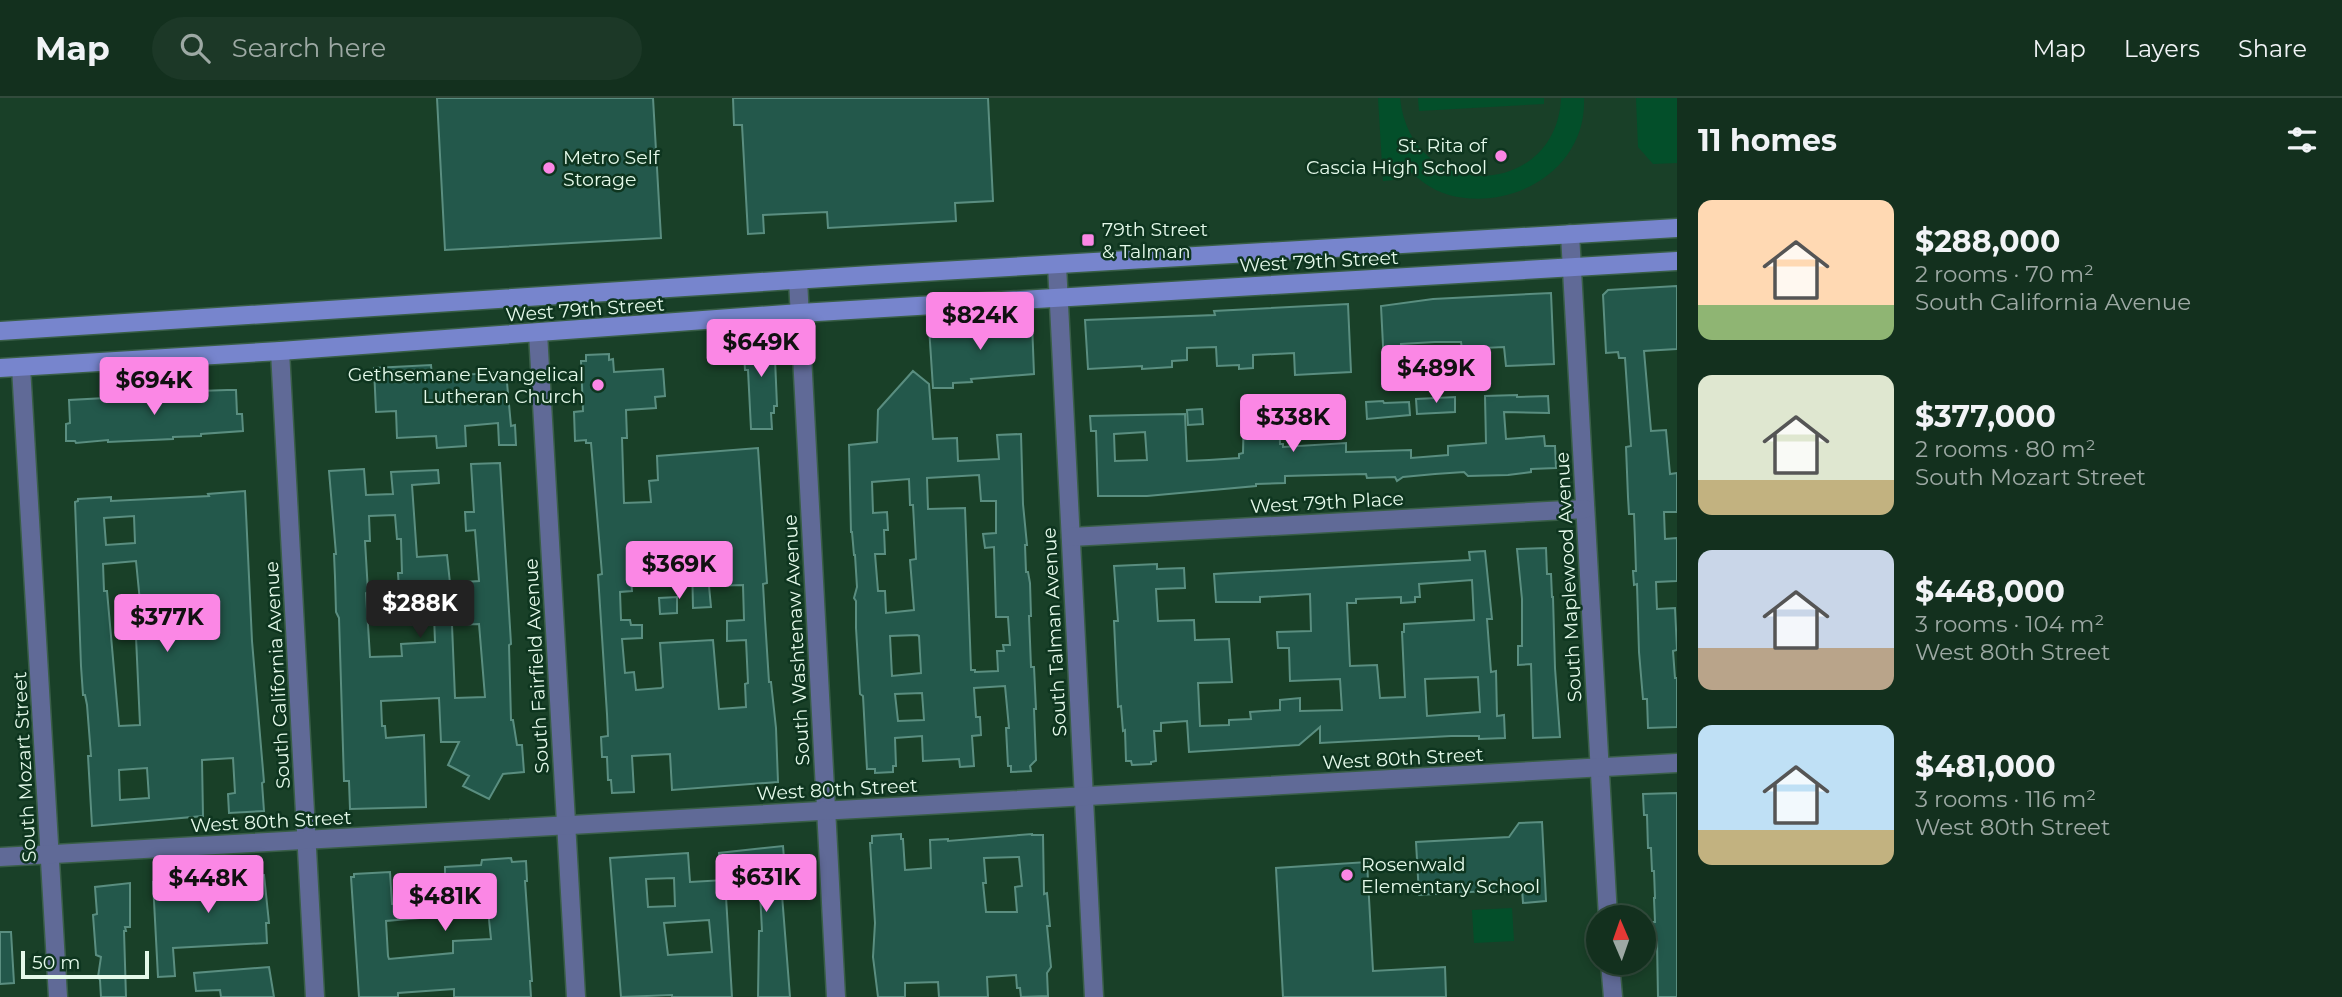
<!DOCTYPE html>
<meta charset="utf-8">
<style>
body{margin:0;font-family:Montserrat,sans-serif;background:#1c3827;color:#f1f3f6;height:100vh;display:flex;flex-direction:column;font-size:26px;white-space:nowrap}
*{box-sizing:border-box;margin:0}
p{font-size:23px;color:#9da9a4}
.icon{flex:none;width:38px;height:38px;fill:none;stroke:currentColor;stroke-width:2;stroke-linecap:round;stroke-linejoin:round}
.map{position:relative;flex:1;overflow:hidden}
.side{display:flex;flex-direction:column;background:#13301e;width:665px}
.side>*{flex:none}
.needle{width:46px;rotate:358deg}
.tools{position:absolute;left:1586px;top:807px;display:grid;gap:14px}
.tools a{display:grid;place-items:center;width:70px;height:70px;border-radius:50%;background:#13301e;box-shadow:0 4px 10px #0003,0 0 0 2px #324b3c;font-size:35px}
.scale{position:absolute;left:21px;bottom:18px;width:128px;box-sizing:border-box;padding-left:7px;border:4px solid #e4f9ea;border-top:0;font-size:19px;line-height:24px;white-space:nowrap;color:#e4f9ea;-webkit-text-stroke:5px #0e351f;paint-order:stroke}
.price{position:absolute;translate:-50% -60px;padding:0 16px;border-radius:7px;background:#fb87e5;color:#111;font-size:23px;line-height:46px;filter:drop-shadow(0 2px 4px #0008)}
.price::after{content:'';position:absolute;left:50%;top:42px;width:21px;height:16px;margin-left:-10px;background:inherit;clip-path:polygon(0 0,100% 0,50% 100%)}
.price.active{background:#222;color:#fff}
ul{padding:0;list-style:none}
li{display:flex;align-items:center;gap:21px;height:175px;padding:0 21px}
li span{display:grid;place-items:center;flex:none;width:196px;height:140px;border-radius:14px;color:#555}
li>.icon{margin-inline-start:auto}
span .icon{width:84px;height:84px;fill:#fffc;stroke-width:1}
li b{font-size:30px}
h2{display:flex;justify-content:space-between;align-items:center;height:84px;padding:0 21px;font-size:30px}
header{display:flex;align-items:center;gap:42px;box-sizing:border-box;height:98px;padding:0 35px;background:#13301e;border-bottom:2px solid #324b3c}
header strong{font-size:33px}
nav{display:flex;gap:38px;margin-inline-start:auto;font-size:24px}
.search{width:490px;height:63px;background:#1c3827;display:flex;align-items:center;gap:18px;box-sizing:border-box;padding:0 24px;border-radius:38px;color:#9da9a4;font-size:26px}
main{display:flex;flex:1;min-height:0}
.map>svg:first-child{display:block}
.green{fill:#034f2a}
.building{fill:#23584b;stroke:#5a8e80;stroke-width:2;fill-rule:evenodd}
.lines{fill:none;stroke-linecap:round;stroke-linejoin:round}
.street-casing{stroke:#395e47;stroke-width:21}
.secondary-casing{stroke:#395e47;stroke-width:21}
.street{stroke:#606a97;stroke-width:18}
.secondary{stroke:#7785cd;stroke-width:18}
.poi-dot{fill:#fb87e5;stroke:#0e351f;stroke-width:2.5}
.labels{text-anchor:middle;stroke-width:5;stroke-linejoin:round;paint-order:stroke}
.poi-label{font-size:19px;fill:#e4f9ea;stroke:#0e351f;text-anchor:start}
.street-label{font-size:19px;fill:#e4f9ea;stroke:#0e351f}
</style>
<header>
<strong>Map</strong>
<div class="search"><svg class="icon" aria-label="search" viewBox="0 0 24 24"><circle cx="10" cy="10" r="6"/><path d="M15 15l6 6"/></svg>Search here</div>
<nav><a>Map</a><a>Layers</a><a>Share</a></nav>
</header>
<main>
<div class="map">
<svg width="1677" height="899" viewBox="0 0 1677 899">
<rect width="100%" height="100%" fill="#194028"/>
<!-- green -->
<g class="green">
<path d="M 1378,0 L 1400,0 C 1411,107 1557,101 1561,0 L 1584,0 C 1587,71 1513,114 1449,97 C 1431,92 1418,81 1404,68 L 1404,81 L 1383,83 Z"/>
<polygon points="1418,0 1544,0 1544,6 1419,13"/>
<polygon points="1636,0 1677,0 1677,65 1653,66 1638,49"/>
<polygon points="1512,810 1514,843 1474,845 1472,812"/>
</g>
<!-- building -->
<g class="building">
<polygon points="437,0 653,0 661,140 445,152"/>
<polygon points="733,0 988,0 993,103 955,105 956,123 828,130 827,114 763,117 764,135 748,136 742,27 734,27"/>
<polygon points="1677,188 1677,251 1644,253 1651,333 1666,332 1670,376 1677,375 1677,414 1664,414 1665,441 1677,440 1677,483 1656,484 1657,511 1675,510 1677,552 1673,553 1675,580 1677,580 1677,629 1648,630 1647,601 1643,601 1639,554 1637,486 1634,487 1633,473 1636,473 1635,442 1634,416 1629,416 1628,399 1626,349 1631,348 1625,260 1619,260 1618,254 1606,255 1603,197 1608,192"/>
<polygon points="1551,195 1554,266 1506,268 1504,249 1462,251 1461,244 1435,244 1401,246 1402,266 1384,267 1381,208 1433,201"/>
<polygon points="1348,206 1351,274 1295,277 1294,255 1253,257 1253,270 1239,271 1239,267 1217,268 1216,249 1187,250 1187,262 1172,263 1172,269 1142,271 1142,268 1088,271 1085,222 1215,217 1214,213"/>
<polygon points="1032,224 1034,276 971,281 972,284 953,285 953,290 933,290 929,229"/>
<polygon points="774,237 777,308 774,308 774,315 771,315 772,331 751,331 748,272 745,272 743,239"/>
<path d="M 609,256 L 609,262 L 613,261 L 614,274 L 663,271 L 665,298 L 655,299 L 656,310 L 626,312 L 627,340 L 622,340 L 624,405 L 651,404 L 649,383 L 658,382 L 657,358 L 758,350 L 767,485 L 763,486 L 765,521 L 769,584 L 771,584 L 776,630 L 778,684 L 672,692 L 670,656 L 632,658 L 634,694 L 612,695 L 611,682 L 608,682 L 607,659 L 602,659 L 601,639 L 608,638 L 607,616 L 598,477 L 602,476 L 591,345 L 586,345 L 586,342 L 575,343 L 574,314 L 583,313 L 581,263 L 586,263 L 586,257 ZM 692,464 L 693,510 L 711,509 L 709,488 L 743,487 L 744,522 L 727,523 L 727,543 L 746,542 L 748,585 L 745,586 L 746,609 L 719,611 L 713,542 L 660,545 L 663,589 L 661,590 L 636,592 L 634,574 L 625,575 L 622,541 L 642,540 L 642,527 L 631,527 L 630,522 L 621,522 L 620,494 L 632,493 L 630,467 Z"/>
<polygon points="431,267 432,279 506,274 511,328 515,327 516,347 499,347 498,325 465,328 466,348 437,350 436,338 397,340 396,313 376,314 374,270"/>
<path d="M 913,273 L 929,286 L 933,341 L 957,340 L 958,363 L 999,361 L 997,337 L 1021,336 L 1023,406 L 1027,447 L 1025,447 L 1026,474 L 1028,474 L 1030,485 L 1031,518 L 1029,518 L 1031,569 L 1034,569 L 1036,611 L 1034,611 L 1036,662 L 1030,668 L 1031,673 L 1011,674 L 1011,668 L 1008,668 L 1006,630 L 1009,630 L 1005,588 L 974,590 L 976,619 L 980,619 L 981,637 L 972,638 L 974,668 L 960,669 L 959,661 L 923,663 L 922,638 L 895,640 L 896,668 L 893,668 L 893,674 L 875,675 L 875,671 L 867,671 L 863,598 L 860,596 L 856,530 L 856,503 L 854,500 L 857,489 L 855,457 L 854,457 L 852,434 L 851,434 L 849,347 L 877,344 L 878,312 ZM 979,377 L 981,403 L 996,403 L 996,435 L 983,436 L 985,450 L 994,449 L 996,519 L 1008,519 L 1010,547 L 1003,547 L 1004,553 L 997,553 L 998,573 L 975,574 L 975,572 L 971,572 L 970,544 L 965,410 L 928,411 L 927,380 ZM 909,381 L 910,407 L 913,407 L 916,461 L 910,462 L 914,512 L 886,515 L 885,493 L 878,493 L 875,456 L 885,456 L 884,432 L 888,432 L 887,414 L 873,415 L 872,384 ZM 917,537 L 919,538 L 921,575 L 892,578 L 890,538 ZM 922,595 L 924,622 L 898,623 L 895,596 Z"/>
<polygon points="227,292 236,292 237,316 242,316 243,333 201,336 201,338 173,339 173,341 108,344 108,342 76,345 75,343 66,343 66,326 70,325 69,302 143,298 143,295"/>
<path d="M 1517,297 L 1517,299 L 1548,298 L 1549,315 L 1504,314 L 1506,341 L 1544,338 L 1545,348 L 1555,348 L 1556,370 L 1531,371 L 1531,374 L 1508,377 L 1468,378 L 1464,374 L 1435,376 L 1403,379 L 1397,383 L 1395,379 L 1367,380 L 1366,376 L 1285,378 L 1285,385 L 1256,386 L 1256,388 L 1147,398 L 1098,398 L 1096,333 L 1091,333 L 1090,318 L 1185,316 L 1187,363 L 1209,362 L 1239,360 L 1239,356 L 1243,355 L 1244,313 L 1279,309 L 1280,346 L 1283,346 L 1283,349 L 1346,345 L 1346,354 L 1411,352 L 1411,360 L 1448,357 L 1448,348 L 1486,345 L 1485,298 ZM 1145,334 L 1147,362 L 1115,363 L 1114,336 Z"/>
<polygon points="1455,299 1455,314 1417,316 1416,301"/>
<polygon points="1383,303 1384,305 1409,304 1410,317 1367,321 1366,304"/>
<polygon points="1202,311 1203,326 1188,327 1187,312"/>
<path d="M 500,365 L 511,546 L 509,547 L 511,622 L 513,622 L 517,647 L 522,647 L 524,674 L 503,676 L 489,701 L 463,688 L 469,678 L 448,667 L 459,644 L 441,644 L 439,600 L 381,603 L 382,628 L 385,628 L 386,640 L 424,637 L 426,709 L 350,711 L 349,683 L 344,683 L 339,520 L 336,514 L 335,479 L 334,456 L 336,456 L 329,373 L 364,371 L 366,397 L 393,396 L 391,374 L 438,372 L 439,385 L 412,387 L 417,459 L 447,457 L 450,485 L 479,483 L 475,432 L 466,433 L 465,414 L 474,414 L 471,366 ZM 395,417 L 397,441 L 401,441 L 402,475 L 398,475 L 399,492 L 433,490 L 435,544 L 401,546 L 402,558 L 370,559 L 366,495 L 368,494 L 365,443 L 370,443 L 369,418 ZM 479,526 L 485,599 L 455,600 L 452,527 Z"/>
<path d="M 245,393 L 252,543 L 264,684 L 262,685 L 264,713 L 229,715 L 228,696 L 235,695 L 233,660 L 202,662 L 203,718 L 92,728 L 88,658 L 91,658 L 87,607 L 85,597 L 83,597 L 81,568 L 75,404 L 78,403 L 78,401 L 111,399 L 111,403 L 209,398 L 208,396 ZM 134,418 L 135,445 L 106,447 L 104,420 ZM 136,463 L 141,514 L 136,514 L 136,539 L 140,627 L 119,628 L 107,493 L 104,493 L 103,466 ZM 147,670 L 149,700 L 120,702 L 119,672 Z"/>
<polygon points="1546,450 1547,476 1551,476 1552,499 1553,499 1555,570 1560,639 1533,640 1531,566 1518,567 1518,548 1522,548 1522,501 1517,451"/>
<path d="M 1485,453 L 1492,521 L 1487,521 L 1491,574 L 1496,573 L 1497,618 L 1504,617 L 1505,640 L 1479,641 L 1479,638 L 1451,638 L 1320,645 L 1320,629 L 1299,647 L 1189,654 L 1187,623 L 1161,625 L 1161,633 L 1154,633 L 1156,663 L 1151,664 L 1151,666 L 1132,667 L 1131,663 L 1126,663 L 1125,632 L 1123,633 L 1121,608 L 1118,609 L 1114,523 L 1118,523 L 1114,468 L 1157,466 L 1157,471 L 1184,470 L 1185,490 L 1156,491 L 1158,523 L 1194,522 L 1195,542 L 1229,541 L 1232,584 L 1198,585 L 1200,628 L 1229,627 L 1229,622 L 1251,621 L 1250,614 L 1280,612 L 1280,602 L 1300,600 L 1300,613 L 1342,612 L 1340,581 L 1290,583 L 1289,550 L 1278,550 L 1277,534 L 1311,533 L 1310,496 L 1260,499 L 1260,504 L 1216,504 L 1214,476 L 1470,462 L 1469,454 ZM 1472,482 L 1474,522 L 1404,526 L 1404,534 L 1402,534 L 1405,599 L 1380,600 L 1377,567 L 1350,568 L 1347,505 L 1356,505 L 1356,501 L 1401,499 L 1401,505 L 1415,504 L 1415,499 L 1420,499 L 1419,486 ZM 1478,579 L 1480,614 L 1427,618 L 1425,581 Z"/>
<polygon points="677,499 677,515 660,516 659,500"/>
<polygon points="1677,695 1677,899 1658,899 1657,842 1654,842 1653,824 1655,824 1654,800 1655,800 1654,773 1652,773 1651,750 1648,750 1647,717 1644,717 1643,696"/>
<polygon points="1542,724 1546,803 1523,805 1522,791 1419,797 1416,744 1509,739 1519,725"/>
<path d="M 901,736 L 901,741 L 903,741 L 905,772 L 931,770 L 930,742 L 948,741 L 948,743 L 1032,736 L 1032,737 L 1043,737 L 1044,796 L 1047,795 L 1050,828 L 1047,828 L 1051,869 L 1047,875 L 1048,898 L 1021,899 L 1020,890 L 1017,890 L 1016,877 L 987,879 L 988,899 L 939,899 L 938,884 L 905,885 L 905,899 L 878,899 L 873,859 L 875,825 L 870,745 L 872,745 L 872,738 ZM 1019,759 L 1022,788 L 1015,789 L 1017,814 L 986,814 L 983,785 L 986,785 L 984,760 Z"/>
<polygon points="783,748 785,773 782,773 782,797 790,899 758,899 759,833 762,833 759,774 720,777 719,755"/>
<path d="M 688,755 L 690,784 L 725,782 L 732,899 L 672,899 L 672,897 L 621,899 L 610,760 ZM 674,780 L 675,808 L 648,809 L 646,781 ZM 709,822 L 712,854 L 668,857 L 664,825 Z"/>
<path d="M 511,760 L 512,764 L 526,763 L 527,783 L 525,783 L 532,883 L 530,883 L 531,899 L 454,899 L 454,891 L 398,895 L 398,899 L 359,899 L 351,779 L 354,779 L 354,776 L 390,774 L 392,806 L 418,805 L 416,777 L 445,776 L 445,769 L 481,767 L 482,762 ZM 488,812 L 491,841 L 453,843 L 453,855 L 389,861 L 388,858 L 386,823 L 431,819 L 431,816 Z"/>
<polygon points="1367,764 1373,873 1445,869 1446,899 1283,899 1276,770"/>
<polygon points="211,776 211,779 264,777 269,825 266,825 267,845 173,850 175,878 158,879 153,784 194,781 193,778"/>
<polygon points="130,785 130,829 125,829 126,833 124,833 126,899 101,899 100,882 98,879 101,859 96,857 93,817 97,816 95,789"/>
<polygon points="0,834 11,834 14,885 0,886"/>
<polygon points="269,869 274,899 221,899 220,892 196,893 194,875"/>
</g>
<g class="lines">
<!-- street casing -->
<g class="street-casing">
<g id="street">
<polyline points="1570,136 1608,819"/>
<polyline points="1057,167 1094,899"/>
<polyline points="798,182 836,899"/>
<polyline points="538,235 576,899"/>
<polyline points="280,253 315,899"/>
<polyline points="21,269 58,899"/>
<polyline points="1071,439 1585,411"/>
<polyline points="0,759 1677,665"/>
<polyline points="1610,864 1613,899"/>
</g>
</g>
<!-- secondary casing -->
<g class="secondary-casing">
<g id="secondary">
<polyline points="0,233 871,177 1677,130"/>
<polyline points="0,270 280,253 800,215 1677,163"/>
</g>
</g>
<!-- street -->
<use href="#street" class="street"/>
<!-- secondary -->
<use href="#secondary" class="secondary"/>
</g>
<!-- markers -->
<g class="poi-dot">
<circle cx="1501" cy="58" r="7"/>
<circle cx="549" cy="70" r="7"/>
<rect x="1081" y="135" width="14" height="14" rx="3.5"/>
<circle cx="598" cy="287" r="7"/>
<circle cx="1347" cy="777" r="7"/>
</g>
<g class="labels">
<!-- poi labels -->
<g class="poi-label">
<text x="1487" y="54" text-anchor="end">St. Rita of<tspan x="1487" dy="22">Cascia High School</tspan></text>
<text x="563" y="66">Metro Self<tspan x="563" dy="22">Storage</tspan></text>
<text x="1102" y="138">79th Street<tspan x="1102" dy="22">&amp; Talman</tspan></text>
<text x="584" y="283" text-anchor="end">Gethsemane Evangelical<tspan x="584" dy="22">Lutheran Church</tspan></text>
<text x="1361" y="773">Rosenwald<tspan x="1361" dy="22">Elementary School</tspan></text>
</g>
<!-- street labels -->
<g class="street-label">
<text transform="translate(1319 163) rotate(-3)" y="7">West 79th Street</text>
<text transform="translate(585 211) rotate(-4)" y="7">West 79th Street</text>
<text transform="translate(1327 404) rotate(-3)" y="7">West 79th Place</text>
<text transform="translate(1568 479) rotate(-93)" y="7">South Maplewood Avenue</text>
<text transform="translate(1054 534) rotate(-93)" y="7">South Talman Avenue</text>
<text transform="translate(796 542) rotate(-93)" y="7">South Washtenaw Avenue</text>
<text transform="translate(536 568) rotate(-93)" y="7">South Fairfield Avenue</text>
<text transform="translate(277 577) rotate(-93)" y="7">South California Avenue</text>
<text transform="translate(1403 660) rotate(-3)" y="7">West 80th Street</text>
<text transform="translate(24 669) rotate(-93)" y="7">South Mozart Street</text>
<text transform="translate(837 691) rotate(-3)" y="7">West 80th Street</text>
<text transform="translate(271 723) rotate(-3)" y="7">West 80th Street</text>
</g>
</g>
</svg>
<div class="tools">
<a><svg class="needle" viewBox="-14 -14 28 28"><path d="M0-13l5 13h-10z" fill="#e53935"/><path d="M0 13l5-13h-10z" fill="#9da9a4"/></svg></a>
</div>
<div class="scale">50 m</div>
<b class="price" style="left:980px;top:254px">$824K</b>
<b class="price" style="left:761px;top:281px">$649K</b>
<b class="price" style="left:1436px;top:307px">$489K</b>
<b class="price" style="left:154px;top:319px">$694K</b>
<b class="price" style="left:1293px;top:356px">$338K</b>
<b class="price" style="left:679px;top:503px">$369K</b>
<b class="price active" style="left:420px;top:542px">$288K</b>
<b class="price" style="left:167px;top:556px">$377K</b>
<b class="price" style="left:766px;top:816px">$631K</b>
<b class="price" style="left:208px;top:817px">$448K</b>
<b class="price" style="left:445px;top:835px">$481K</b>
</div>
<section class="side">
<h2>11 homes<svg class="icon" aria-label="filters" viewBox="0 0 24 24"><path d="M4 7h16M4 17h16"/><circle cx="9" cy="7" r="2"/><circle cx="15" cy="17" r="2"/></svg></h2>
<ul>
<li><span style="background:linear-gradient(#ffd9b3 75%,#8fb573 0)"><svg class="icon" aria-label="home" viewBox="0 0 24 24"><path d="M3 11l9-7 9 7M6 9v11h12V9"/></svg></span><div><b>$288,000</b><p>2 rooms · 70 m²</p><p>South California Avenue</p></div></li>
<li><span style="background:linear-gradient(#dfe7d0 75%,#c2b280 0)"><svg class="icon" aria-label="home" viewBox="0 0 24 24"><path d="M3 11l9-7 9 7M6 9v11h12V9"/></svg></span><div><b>$377,000</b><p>2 rooms · 80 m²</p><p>South Mozart Street</p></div></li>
<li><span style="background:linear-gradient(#c9d6e8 70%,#b9a48a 0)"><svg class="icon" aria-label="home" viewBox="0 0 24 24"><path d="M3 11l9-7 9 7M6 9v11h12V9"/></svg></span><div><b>$448,000</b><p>3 rooms · 104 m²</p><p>West 80th Street</p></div></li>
<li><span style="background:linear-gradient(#bfe0f5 75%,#c2b280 0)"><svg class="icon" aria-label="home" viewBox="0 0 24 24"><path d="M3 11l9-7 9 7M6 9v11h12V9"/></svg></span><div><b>$481,000</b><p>3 rooms · 116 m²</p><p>West 80th Street</p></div></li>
</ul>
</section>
</main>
